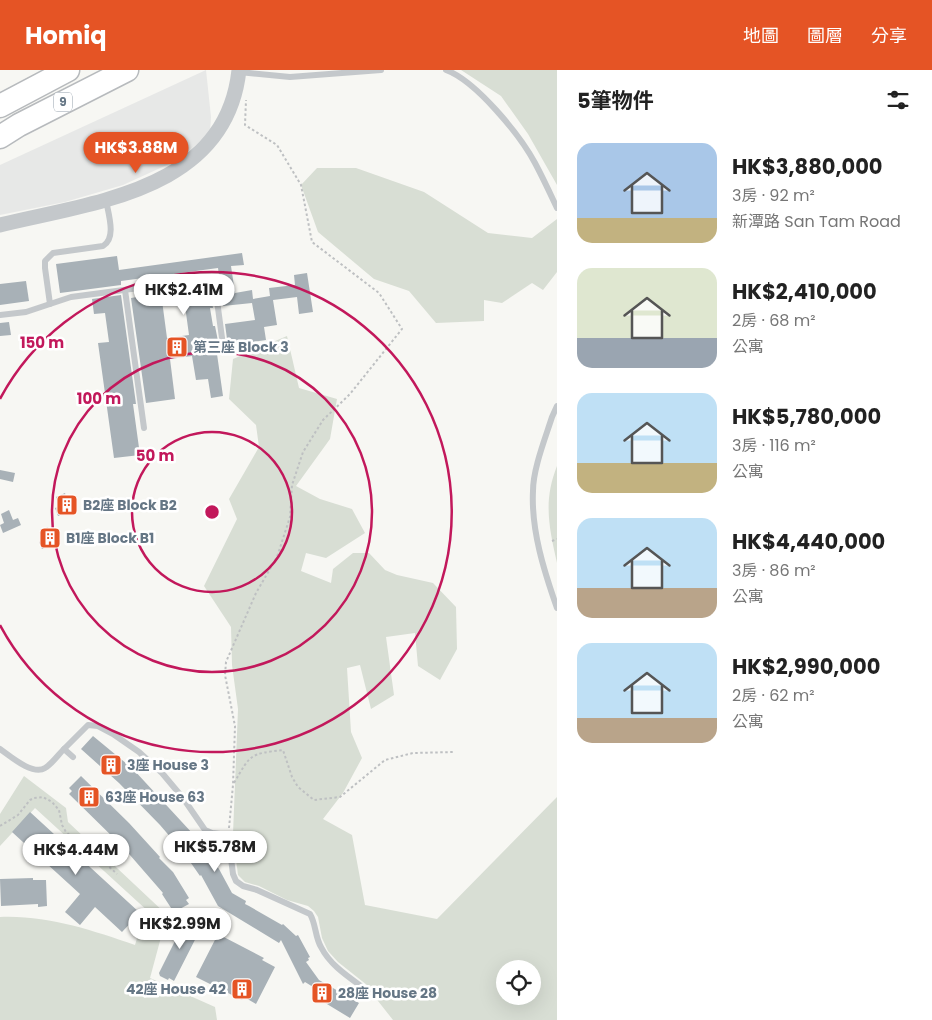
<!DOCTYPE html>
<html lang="zh-TW">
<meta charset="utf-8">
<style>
body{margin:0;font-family:Poppins,"Noto Sans TC",sans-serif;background:#f6f6f6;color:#222;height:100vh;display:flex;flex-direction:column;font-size:19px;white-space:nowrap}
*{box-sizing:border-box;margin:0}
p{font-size:16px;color:#767676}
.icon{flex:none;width:28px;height:28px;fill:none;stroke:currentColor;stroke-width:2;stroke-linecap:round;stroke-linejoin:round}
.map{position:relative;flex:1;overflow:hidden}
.side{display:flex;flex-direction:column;background:#fff;width:375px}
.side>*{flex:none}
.buttons{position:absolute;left:496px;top:890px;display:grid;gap:10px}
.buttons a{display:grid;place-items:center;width:45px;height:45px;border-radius:50%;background:#fff;box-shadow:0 5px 20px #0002;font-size:25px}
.price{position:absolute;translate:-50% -42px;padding:0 11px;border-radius:18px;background:#fff;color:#222;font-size:16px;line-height:32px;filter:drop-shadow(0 1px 2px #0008)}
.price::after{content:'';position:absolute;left:50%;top:30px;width:15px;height:11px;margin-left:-8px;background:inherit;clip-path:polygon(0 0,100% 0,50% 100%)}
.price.current{background:#e55425;color:#fff}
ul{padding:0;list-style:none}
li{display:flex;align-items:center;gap:15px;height:125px;padding:0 20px}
li span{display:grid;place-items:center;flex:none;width:140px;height:100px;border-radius:15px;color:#555}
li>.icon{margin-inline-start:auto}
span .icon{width:60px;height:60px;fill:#fffc;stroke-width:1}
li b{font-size:21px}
h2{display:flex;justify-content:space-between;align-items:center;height:60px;padding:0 20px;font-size:21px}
header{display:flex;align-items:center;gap:30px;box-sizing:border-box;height:70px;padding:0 25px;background:#e55425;color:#fff}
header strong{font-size:24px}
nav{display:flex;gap:28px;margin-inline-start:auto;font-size:18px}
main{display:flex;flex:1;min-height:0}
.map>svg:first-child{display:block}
.built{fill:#e7e8e7}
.green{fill:#d8ded4;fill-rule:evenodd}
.building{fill:#a8b1b7}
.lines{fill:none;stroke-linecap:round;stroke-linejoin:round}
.motorway-casing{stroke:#b7babd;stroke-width:25}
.path{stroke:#bec0c2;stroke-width:2;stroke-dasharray:2.5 2.5;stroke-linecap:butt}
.service{stroke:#c4c8cb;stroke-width:6}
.tertiary{stroke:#c4c8cb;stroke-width:15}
.motorway{stroke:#fff;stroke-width:22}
.ring{fill:none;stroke:#c2185b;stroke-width:2.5}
.labels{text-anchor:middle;stroke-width:5;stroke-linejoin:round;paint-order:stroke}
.shield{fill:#fff;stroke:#939faa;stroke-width:1}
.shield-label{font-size:12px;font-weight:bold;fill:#657685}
.poi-label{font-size:14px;font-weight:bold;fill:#657685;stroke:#fff;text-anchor:start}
.centre{fill:#c2185b;stroke:#fff;stroke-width:2.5}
.ring-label{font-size:15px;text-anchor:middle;font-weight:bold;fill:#c2185b;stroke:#fff;stroke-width:5;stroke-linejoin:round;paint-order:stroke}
</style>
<header>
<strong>Homiq</strong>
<nav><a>地圖</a><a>圖層</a><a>分享</a></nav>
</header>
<main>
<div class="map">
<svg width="557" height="950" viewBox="0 0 557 950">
<rect width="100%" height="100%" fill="#f7f7f3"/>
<!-- built -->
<polygon class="built" points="206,0 211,47 210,62 180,89 123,115 65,132 0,145 0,95"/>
<!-- green -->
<g class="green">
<polygon points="461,0 557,0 557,115 528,64 501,26"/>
<polygon points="317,98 356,98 424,122 488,163 532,168 557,149 557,202 543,220 532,213 502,233 484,230 484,251 436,253 409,221 374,209 318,162 301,115"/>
<path d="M 287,266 L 299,318 L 337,329 L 330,369 L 296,416 L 320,429 L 352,439 L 365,463 L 326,488 L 306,483 L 301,501 L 331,513 L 333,499 L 353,483 L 369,483 L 385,500 L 397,505 L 433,513 L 456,537 L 457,579 L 440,610 L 418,596 L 415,563 L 386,567 L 394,625 L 371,639 L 360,595 L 347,598 L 351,662 L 362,688 L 343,723 L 323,749 L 352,765 L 365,835 L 437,849 L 557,727 L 557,950 L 393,950 L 378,931 L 372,919 L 338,892 L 328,881 L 322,868 L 318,847 L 314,841 L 308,836 L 287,830 L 259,816 L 245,812 L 238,805 L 233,764 L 238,639 L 232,595 L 231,557 L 204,516 L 237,449 L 229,429 L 259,377 L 256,355 L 229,329 L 233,289 ZM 505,899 L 532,899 L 532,926 L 505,926 Z"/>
<path d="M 557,396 L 557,493 C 549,457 543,431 557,396 Z"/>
<path d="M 24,706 L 66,738 L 68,752 L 167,845 L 150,908 L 215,937 L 217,950 L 0,950 L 0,847 C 47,845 91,860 135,875 L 142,852 L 150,843 L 35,738 L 0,776 L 0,744 Z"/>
</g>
<!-- building -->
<g class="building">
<polygon points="242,183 244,195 231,196 235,223 252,220 253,229 270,226 269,218 295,215 294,205 307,203 313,242 299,244 297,227 273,230 277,255 264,257 266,270 216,277 223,326 211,328 208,309 196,310 192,286 170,289 175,329 146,333 131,228 161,223 167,268 189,265 183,221 210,217 213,238 210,238 213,256 215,256 218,271 222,273 227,269 225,254 255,250 252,233 223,236 218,198 121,211 121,215 60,223 56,194 117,186 119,200"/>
<polygon points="26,211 29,231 0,235 0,214"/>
<polygon points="121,225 136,334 133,334 140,385 114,388 98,273 109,272 105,243 94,244 92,229"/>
<polygon points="9,252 11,265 0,266 0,253"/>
<polygon points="0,400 15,403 13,412 0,409"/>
<polygon points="65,423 68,433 73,431 76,439 58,446 55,438 60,436 56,427"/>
<polygon points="9,440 13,450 18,448 21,455 3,463 0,455 4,453 1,444"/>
<polygon points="48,457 52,466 57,464 60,472 42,479 39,472 43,470 40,460"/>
<polygon points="93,666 133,699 193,764 219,799 232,823 246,831 245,834 249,836 282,855 283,854 296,866 298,865 310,887 308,888 309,890 306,892 319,910 359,933 350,948 317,928 318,927 315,926 318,920 305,912 303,914 281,870 279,873 218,836 201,805 200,806 184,783 160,755 119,713 81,679"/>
<polygon points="81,706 129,753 160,787 159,788 173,802 189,828 186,830 189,834 176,841 175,840 173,841 162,824 163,823 123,777 69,724 72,721 69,718"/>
<polygon points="30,742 140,843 122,862 95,837 80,855 65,842 80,824 12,762"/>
<polygon points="33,808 33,810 46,810 47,836 38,837 38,834 1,836 0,809"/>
<polygon points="186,849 202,856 174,911 169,908 168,910 160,906 159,903"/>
<polygon points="218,864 264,888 262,890 275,897 256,934 244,927 242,930 196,907"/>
</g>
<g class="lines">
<!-- motorway casing -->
<g class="motorway-casing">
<g id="motorway">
<polyline points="0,36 68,0"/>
<polyline points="0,67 19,55 127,0"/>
</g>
</g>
<!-- path -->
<g class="path">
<polyline points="552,471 557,469"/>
<path d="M 234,713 C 251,684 249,684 283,680 L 292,707 L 298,717 L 314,730 L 340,727 L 385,690 L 413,683 L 454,682"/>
<polyline points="0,756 18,745 30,730 34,728 43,727 52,732 59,740 62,755 66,762 73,768 82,771 95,787 105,793 117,804"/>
<polyline points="229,758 233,715 235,656 225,605 226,592 256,523 277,487 290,447 292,415 303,382 323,350 350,324 402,259 379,223 312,172 301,115 277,75 245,55 246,30"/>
</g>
<!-- service -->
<g class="service">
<path d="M 446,0 C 476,11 520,65 535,93 C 543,108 550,123 557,138"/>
<polyline points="239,2 290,7 381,0"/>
<polyline points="125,220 144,358"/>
<path d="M 50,234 L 45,198 L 45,191 L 53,183 L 103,176 C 117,168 108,143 106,130"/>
<polyline points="0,245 26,242 71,227 214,208 222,268"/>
<path d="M 557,336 L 552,347 C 545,369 533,399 533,421 C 531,460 544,501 557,538"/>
<path d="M 0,679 C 10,686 33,706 45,698 C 52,694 58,685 64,679 L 73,687"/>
<path d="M 64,679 L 88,655 L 98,656 L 113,664 L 139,682 L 162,703 L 183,728 L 205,760 L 212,763 L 228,765 L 233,804 L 236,811 L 243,816 L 257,820 L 310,844 C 316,854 315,867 321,877 C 331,897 352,909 369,922"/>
</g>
<!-- tertiary -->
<path class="tertiary" d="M 0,155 C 93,132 226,121 239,0"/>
<!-- motorway -->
<use href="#motorway" class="motorway"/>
</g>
<!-- distance rings -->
<g class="ring">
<circle cx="212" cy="442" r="80"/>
<circle cx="212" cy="442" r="160"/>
<path d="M0 329A240 240 0 1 1 0 555"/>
</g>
<!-- icons -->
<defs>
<g id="building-square" transform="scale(1.125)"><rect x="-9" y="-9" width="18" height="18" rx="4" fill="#e55425" stroke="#fff"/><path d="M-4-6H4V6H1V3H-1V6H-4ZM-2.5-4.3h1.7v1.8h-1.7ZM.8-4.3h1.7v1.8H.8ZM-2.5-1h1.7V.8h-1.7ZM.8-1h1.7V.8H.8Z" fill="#fff"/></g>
</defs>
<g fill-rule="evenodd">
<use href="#building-square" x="177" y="277"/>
<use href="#building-square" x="67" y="435"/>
<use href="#building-square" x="50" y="468"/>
<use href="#building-square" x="111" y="695"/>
<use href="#building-square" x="89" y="727"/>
<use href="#building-square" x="242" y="919"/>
<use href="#building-square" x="322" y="923"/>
</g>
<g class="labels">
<!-- shield labels -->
<rect class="shield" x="54" y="22.5" width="18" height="19" rx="4"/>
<g class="shield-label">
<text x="63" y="36">9</text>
</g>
<!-- poi labels -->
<g class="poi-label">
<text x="193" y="282">第三座 Block 3</text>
<text x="83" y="440">B2座 Block B2</text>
<text x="66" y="473">B1座 Block B1</text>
<text x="127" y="700">3座 House 3</text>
<text x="105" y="732">63座 House 63</text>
<text x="226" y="924" text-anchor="end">42座 House 42</text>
<text x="338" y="928">28座 House 28</text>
</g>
</g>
<circle cx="212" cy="442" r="8" class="centre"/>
<g class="ring-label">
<text x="42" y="278">150 m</text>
<text x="99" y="334">100 m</text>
<text x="155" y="391">50 m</text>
</g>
</svg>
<div class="buttons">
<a><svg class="icon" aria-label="locate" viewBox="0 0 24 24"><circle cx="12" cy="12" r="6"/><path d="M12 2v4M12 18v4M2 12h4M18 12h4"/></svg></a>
</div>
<b class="price current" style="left:136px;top:104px">HK$3.88M</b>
<b class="price" style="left:184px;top:246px">HK$2.41M</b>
<b class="price" style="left:215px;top:803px">HK$5.78M</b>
<b class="price" style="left:76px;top:806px">HK$4.44M</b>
<b class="price" style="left:180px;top:880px">HK$2.99M</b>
</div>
<section class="side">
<h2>5筆物件<svg class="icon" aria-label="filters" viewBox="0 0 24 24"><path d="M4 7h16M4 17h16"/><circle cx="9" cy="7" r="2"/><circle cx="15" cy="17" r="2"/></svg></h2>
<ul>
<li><span style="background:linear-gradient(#a9c7e8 75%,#c2b280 0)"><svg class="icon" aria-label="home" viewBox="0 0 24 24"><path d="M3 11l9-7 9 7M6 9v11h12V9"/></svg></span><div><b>HK$3,880,000</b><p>3房 · 92 m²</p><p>新潭路 San Tam Road</p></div></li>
<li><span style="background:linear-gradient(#dfe7d0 70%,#9aa5b1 0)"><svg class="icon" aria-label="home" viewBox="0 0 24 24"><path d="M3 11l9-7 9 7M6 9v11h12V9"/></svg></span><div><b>HK$2,410,000</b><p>2房 · 68 m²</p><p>公寓</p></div></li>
<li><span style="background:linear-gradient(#bfe0f5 70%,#c2b280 0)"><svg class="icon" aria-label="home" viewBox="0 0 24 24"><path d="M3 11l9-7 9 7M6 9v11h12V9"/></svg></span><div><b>HK$5,780,000</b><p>3房 · 116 m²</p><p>公寓</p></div></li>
<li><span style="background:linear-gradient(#bfe0f5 70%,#b9a48a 0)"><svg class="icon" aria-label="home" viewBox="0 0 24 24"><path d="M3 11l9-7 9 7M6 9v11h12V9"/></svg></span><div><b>HK$4,440,000</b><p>3房 · 86 m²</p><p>公寓</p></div></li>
<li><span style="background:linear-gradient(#bfe0f5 75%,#b9a48a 0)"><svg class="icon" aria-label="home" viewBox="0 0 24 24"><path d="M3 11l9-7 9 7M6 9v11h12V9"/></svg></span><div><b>HK$2,990,000</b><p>2房 · 62 m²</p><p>公寓</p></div></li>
</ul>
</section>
</main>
